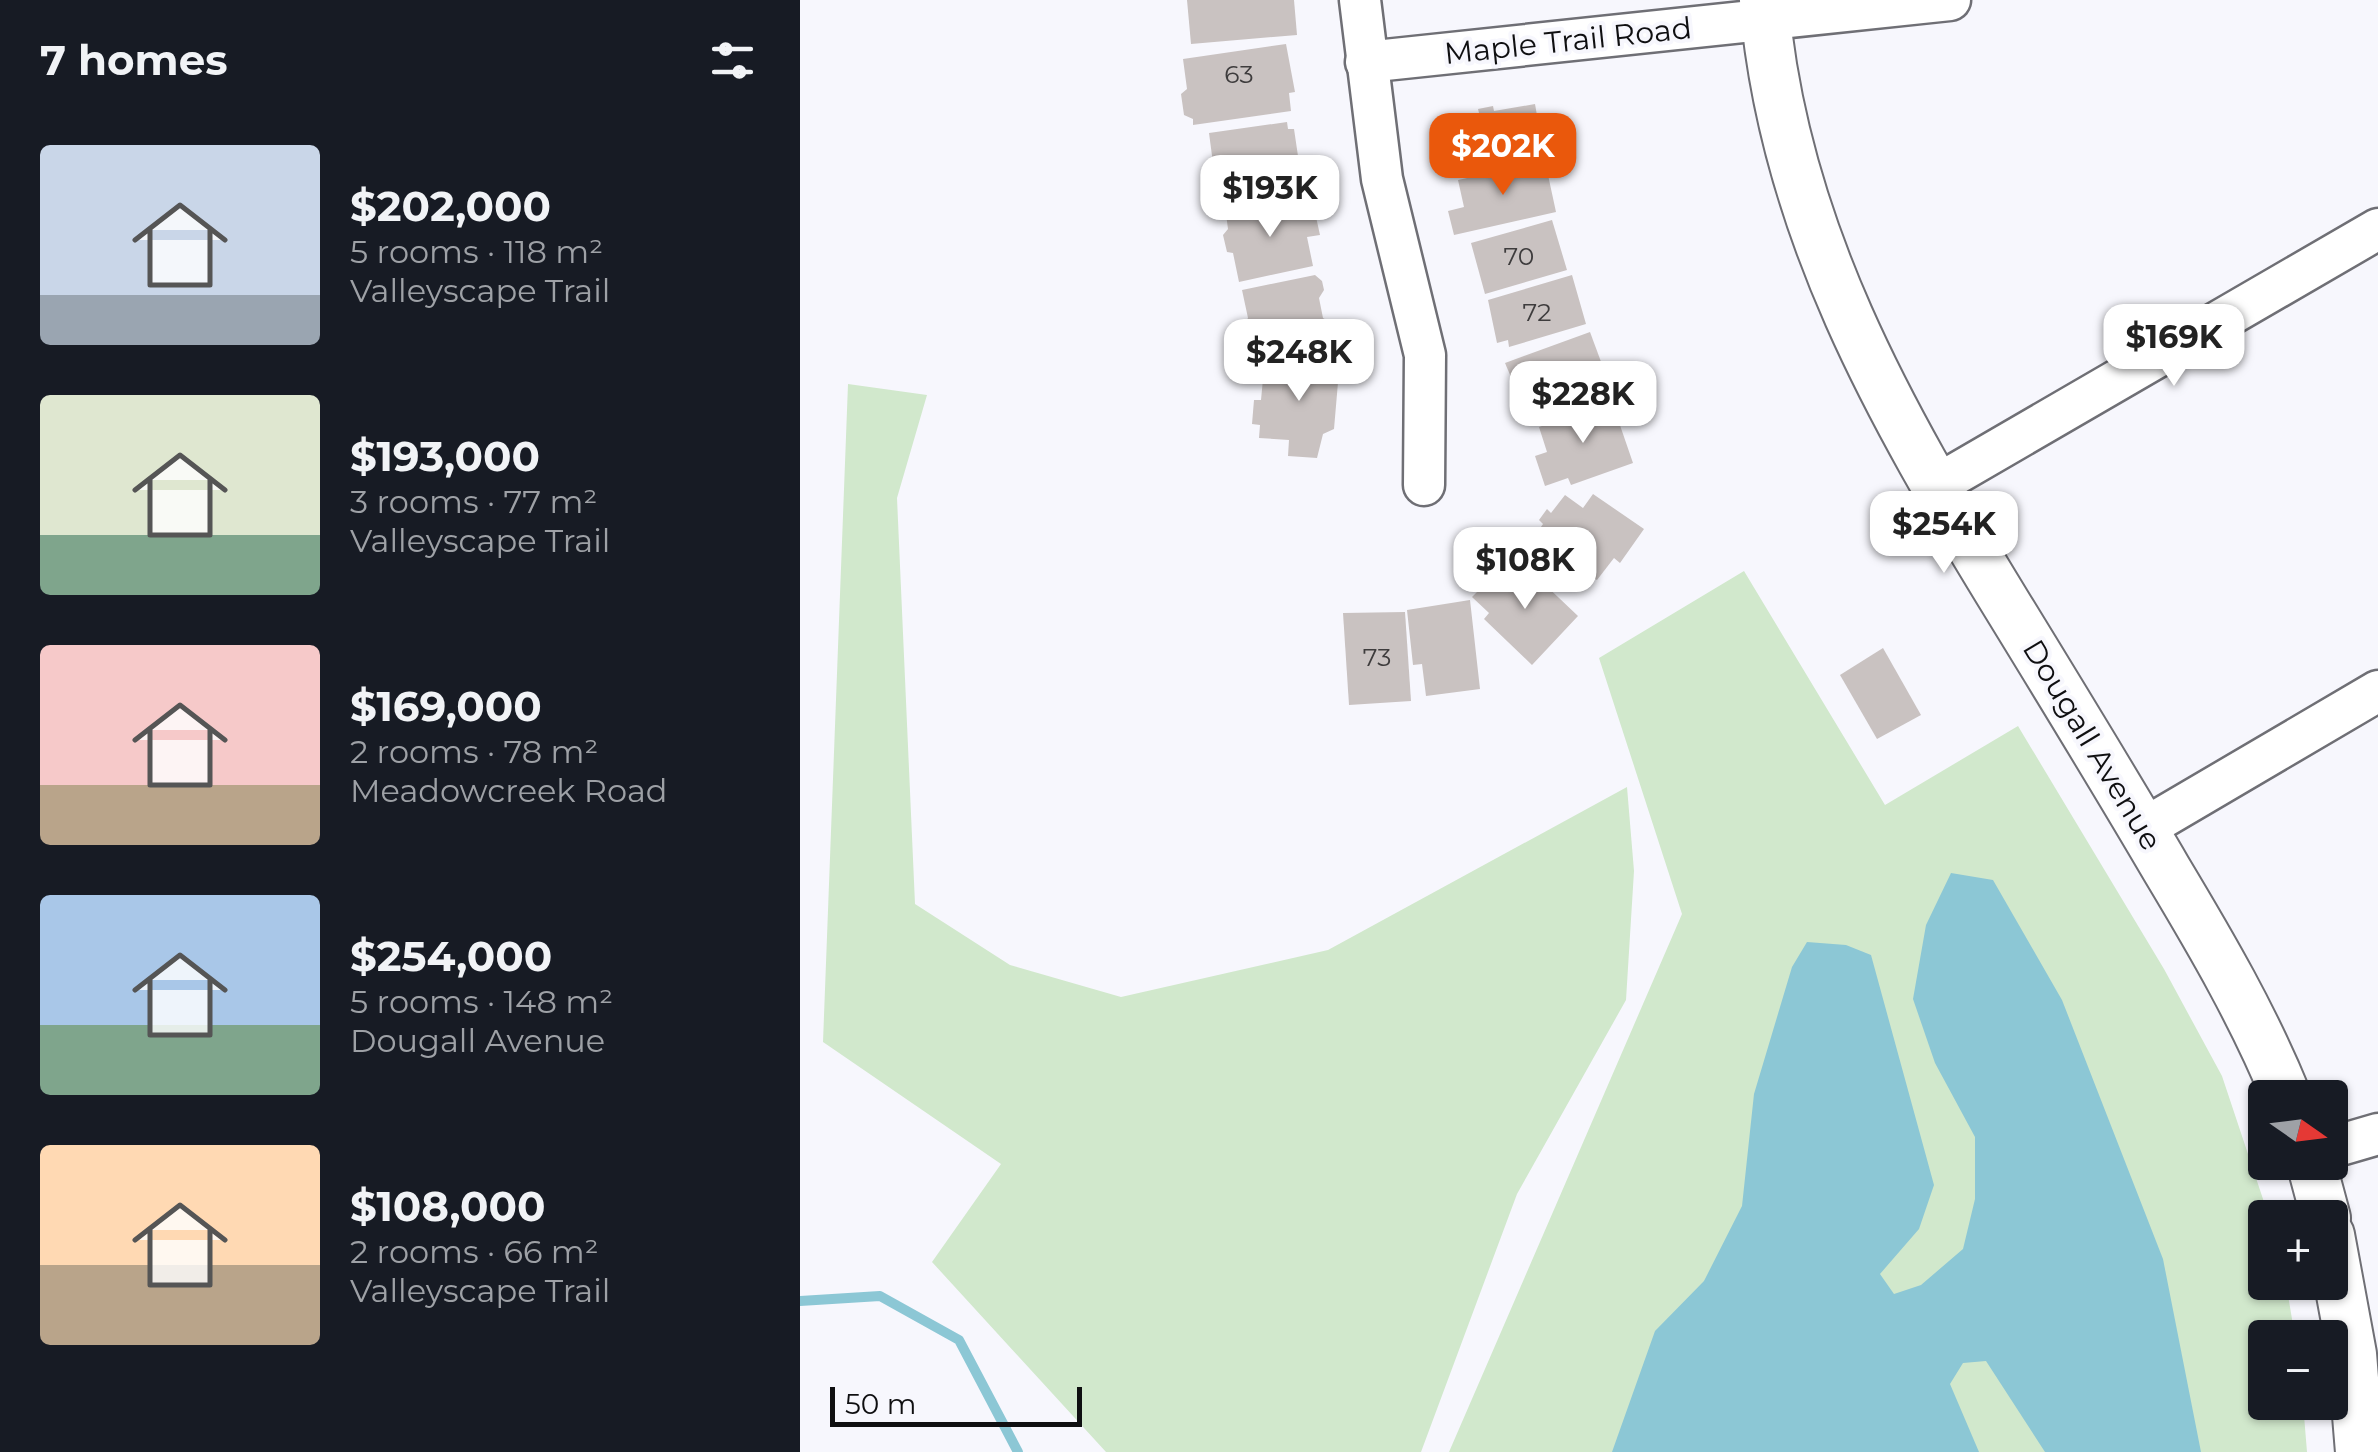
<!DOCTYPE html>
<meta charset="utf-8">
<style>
body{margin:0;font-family:Montserrat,sans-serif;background:#20242c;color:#f1f3f6;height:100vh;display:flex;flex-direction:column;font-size:38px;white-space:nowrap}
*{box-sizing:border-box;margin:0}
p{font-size:32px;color:#9ea1a6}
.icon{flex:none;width:55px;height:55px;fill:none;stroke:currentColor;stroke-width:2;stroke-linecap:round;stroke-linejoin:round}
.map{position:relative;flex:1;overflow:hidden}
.side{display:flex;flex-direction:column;background:#171b24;width:800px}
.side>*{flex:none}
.needle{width:65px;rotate:104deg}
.tools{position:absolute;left:1448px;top:1080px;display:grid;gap:20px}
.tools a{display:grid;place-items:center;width:100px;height:100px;border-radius:10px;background:#171b24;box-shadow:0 2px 8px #0004;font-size:50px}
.scale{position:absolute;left:30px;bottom:25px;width:252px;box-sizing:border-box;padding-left:10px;border:5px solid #0f0f11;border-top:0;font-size:28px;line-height:35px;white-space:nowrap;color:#0f0f11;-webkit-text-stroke:8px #f7f7fd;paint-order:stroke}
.price{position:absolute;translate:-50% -85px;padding:0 22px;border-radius:20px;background:#fff;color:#222;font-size:32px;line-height:65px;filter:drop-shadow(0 2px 5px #0008)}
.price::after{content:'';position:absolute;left:50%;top:60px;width:30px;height:22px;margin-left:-15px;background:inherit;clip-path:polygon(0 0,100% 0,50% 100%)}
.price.current{background:#ea580c;color:#fff}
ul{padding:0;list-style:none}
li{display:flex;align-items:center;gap:30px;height:250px;padding:0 40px}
li span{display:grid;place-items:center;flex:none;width:280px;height:200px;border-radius:10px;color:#555}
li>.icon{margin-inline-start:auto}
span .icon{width:120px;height:120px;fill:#fffc;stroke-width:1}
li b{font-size:42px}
h2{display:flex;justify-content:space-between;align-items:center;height:120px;padding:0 40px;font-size:42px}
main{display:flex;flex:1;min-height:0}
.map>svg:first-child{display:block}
.green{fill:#d1e8cc}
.water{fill:#8cc7d5}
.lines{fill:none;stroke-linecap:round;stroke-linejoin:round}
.stream{stroke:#8cc7d5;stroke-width:10}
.building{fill:#c9c2c1}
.minor-casing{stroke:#6f6f75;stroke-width:45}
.tertiary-casing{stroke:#6f6f75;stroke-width:52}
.minor{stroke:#fff;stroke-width:40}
.tertiary{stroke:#fff;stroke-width:48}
.labels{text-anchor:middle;stroke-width:8;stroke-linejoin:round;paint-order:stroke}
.number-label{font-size:25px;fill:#3e3c3d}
.street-label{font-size:30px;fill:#0f0f11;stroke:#f7f7fd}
</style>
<main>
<section class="side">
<h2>7 homes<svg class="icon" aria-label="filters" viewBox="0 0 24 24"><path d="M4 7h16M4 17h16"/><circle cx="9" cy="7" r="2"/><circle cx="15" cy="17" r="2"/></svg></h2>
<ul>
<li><span style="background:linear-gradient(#c9d6e8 75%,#9aa5b1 0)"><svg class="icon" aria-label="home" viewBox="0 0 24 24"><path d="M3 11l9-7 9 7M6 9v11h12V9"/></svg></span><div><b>$202,000</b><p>5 rooms · 118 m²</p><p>Valleyscape Trail</p></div></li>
<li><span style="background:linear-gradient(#dfe7d0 70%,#7fa58c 0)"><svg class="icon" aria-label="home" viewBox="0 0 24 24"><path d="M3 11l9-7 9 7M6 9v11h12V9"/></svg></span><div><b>$193,000</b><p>3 rooms · 77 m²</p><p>Valleyscape Trail</p></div></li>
<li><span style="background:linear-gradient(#f6c9c9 70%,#b9a48a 0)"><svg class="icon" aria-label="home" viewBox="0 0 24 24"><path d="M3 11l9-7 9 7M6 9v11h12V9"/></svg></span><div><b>$169,000</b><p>2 rooms · 78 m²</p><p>Meadowcreek Road</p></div></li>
<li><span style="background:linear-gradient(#a9c7e8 65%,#7fa58c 0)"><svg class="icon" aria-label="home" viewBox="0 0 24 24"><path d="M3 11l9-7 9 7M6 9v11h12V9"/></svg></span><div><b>$254,000</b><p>5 rooms · 148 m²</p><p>Dougall Avenue</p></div></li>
<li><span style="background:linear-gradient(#ffd9b3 60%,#b9a48a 0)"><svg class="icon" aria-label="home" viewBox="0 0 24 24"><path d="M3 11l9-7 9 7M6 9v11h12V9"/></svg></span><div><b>$108,000</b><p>2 rooms · 66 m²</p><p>Valleyscape Trail</p></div></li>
</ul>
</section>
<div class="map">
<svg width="1578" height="1452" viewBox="0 0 1578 1452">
<rect width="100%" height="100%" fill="#f7f7fd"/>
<!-- green -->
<g class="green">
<polygon points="48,384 127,395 97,498 115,904 210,965 321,997 528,950 827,787 834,871 826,1000 717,1194 621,1452 306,1452 132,1262 201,1164 23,1042"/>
<polygon points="944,571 1085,805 1218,726 1364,969 1422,1076 1469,1217 1465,1218 1465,1282 1486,1283 1495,1337 1465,1338 1465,1402 1503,1403 1507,1452 649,1452 882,914 799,658"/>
</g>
<!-- water -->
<polygon class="water" points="1151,873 1193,880 1262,1000 1363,1259 1401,1452 1245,1452 1186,1361 1163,1363 1150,1384 1179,1452 812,1452 855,1331 904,1281 942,1206 954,1094 992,967 1007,942 1046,945 1071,955 1134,1185 1119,1229 1080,1274 1094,1294 1121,1285 1163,1249 1175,1199 1175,1137 1135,1063 1113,999 1126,925"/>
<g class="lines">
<!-- stream -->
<polyline class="stream" points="0,1301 80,1296 159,1340 218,1452"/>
</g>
<!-- building -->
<g class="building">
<polygon points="387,0 494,0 497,35 391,44"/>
<polygon points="486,44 495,92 489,93 491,111 393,125 393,119 384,115 381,94 387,89 383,59"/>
<polygon points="735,104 744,155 657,171 652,142 644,144 640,120 679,113 678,109 693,106 694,111"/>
<polygon points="487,122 488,129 494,129 498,156 494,156 494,163 502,162 506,189 418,201 409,133"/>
<polygon points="745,161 756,212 654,235 648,211 664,207 658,180"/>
<polygon points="500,199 505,219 516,217 520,235 507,237 513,266 439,282 433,253 427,252 423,235 428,229 426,214"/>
<polygon points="752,220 767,270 685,294 671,243"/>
<polygon points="515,275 522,281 524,290 519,298 523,318 531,323 533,335 529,342 457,358 443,326 448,318 442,290"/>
<polygon points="772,275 786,324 709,347 708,340 697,343 688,300"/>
<polygon points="790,332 810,386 728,417 705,363"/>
<polygon points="503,355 540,359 534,429 523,434 517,458 488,456 489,440 459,438 460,425 452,424 454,400 461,400 463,379 469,380 471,365 480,366 481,360 502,362"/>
<polygon points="812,402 833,463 771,485 768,478 745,486 735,456 747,452 739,427"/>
<polygon points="793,494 844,529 820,563 814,558 797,580 793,578 784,589 724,552 743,524 739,520 747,509 751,513 765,495 783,508"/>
<polygon points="721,562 778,616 732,665 684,619 689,613 672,597 688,581 691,583 698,576 704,581"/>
<polygon points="670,600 680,689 626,696 622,664 613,665 607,610"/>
<polygon points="605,612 611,701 549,705 543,613"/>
<polygon points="1083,648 1121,715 1077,739 1040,675"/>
</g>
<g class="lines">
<!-- minor casing -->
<g class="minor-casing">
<g id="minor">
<polyline points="560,0 582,179 625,355 624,485"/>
<polyline points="566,62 1150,0"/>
<polyline points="1135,486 1578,229"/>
<polyline points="1343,829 1578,691"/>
<polyline points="1530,1148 1578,1134"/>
</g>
</g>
<!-- tertiary casing -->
<g class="tertiary-casing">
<g id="tertiary">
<path d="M 964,0 C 983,228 1090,414 1207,605 C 1261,693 1315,781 1367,870 C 1412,945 1454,1017 1487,1098"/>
<polyline points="1511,1162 1526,1218"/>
<polyline points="1530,1235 1552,1354 1560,1452"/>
</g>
</g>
<!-- minor -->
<use href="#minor" class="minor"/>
<!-- tertiary -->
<use href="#tertiary" class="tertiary"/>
</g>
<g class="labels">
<!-- number labels -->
<g class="number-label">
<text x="439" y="83">63</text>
<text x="719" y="265">70</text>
<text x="737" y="321">72</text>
<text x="577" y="666">73</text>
</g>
<!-- street labels -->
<g class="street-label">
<text transform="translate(768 41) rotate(-6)" y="10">Maple Trail Road</text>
<text transform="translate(1292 745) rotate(59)" y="10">Dougall Avenue</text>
</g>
</g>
</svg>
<div class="tools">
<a><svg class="needle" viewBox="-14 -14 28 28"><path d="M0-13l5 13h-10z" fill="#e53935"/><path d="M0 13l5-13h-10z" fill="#9ea1a6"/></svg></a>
<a>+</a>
<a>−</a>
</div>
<div class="scale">50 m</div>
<b class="price current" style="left:703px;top:198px">$202K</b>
<b class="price" style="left:470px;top:240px">$193K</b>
<b class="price" style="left:1374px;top:389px">$169K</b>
<b class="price" style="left:499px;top:404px">$248K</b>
<b class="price" style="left:783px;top:446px">$228K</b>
<b class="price" style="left:1144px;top:576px">$254K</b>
<b class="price" style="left:725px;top:612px">$108K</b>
</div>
</main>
